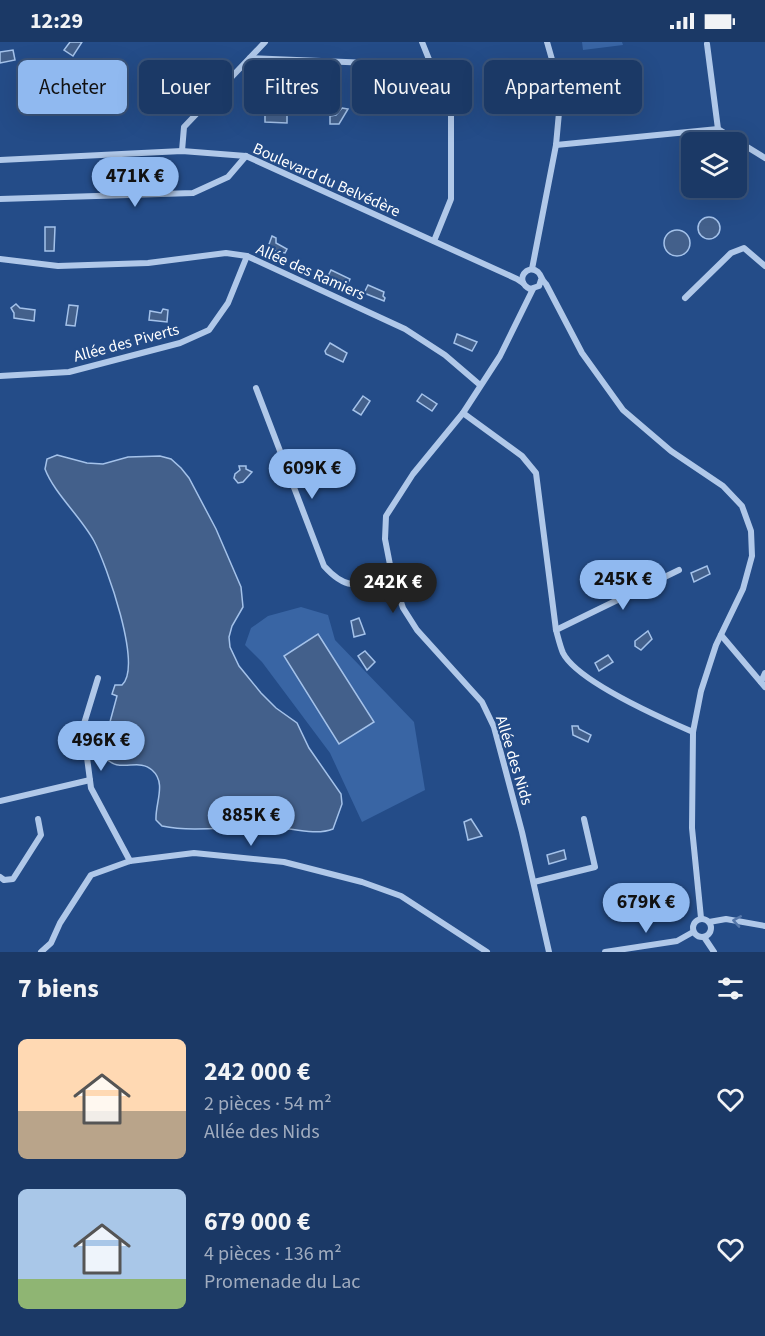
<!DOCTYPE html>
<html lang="fr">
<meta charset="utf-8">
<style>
body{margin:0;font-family:"Source Sans 3",sans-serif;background:#24406c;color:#f1f3f6;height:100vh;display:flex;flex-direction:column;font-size:22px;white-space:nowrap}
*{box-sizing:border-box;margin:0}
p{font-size:20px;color:#a0acbf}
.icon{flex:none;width:33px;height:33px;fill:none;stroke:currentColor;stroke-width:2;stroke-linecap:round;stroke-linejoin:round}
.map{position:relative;height:910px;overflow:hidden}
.side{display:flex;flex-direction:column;background:#1b3966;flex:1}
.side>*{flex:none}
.banner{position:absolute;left:18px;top:18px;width:729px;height:54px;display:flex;gap:12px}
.fabs{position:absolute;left:681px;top:90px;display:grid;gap:12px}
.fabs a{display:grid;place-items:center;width:66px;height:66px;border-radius:9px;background:#1b3966;box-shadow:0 6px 24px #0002,0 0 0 2px #39537a;font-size:30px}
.price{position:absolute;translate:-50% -51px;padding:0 14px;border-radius:21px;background:#90b9f0;color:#111;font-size:20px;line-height:39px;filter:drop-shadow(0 2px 3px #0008)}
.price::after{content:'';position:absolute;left:50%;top:36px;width:18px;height:14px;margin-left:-9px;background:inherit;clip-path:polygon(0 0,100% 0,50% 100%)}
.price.active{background:#222;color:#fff}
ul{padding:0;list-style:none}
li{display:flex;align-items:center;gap:18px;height:150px;padding:0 18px}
li span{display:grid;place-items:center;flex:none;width:168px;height:120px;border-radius:9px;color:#555}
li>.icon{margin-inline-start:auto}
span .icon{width:72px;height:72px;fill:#fffc;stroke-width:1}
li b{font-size:26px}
h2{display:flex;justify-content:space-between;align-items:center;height:72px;padding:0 18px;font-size:26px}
.chip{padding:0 21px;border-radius:9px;background:#1b3966;box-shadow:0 6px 24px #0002,0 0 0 2px #39537a;font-size:21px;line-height:54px}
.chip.active{background:#90b9f0;color:#111}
.status{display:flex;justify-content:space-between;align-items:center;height:42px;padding:0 30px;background:#1b3966;direction:ltr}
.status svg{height:16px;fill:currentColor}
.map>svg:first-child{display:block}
.green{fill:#3965a4}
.water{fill:#43608b;stroke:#a4c2ea;stroke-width:1.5}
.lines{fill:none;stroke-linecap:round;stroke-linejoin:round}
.minor{stroke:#b0c8e9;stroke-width:6}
.oneway{stroke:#57a}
.labels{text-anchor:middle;stroke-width:4.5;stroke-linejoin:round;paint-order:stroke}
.street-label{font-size:16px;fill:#fff;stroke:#244c88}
</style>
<div class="status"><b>12:29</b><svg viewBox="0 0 49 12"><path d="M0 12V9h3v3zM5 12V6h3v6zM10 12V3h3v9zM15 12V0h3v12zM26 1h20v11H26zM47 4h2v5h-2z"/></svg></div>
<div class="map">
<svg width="765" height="910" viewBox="0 0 765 910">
<rect width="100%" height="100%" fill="#244c88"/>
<!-- green -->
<g class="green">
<polygon points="582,0 622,0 623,3 583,8"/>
<polygon points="301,565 328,573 335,598 414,680 425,748 362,780 330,711 262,620 245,603 251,586 268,574"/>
</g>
<!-- water -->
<g class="water">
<polygon points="70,0 82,0 73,14 64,8"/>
<polygon points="13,8 15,18 0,21 0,10"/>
<rect x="497" y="47" width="11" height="19"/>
<polygon points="342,66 348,67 339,82 330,82 330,74 336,73"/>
<polygon points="265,71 287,72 287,81 265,80"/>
<circle cx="709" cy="186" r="11"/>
<polygon points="45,185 55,185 54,209 45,209"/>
<circle cx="677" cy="201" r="13"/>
<polygon points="272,194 276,196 276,201 287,207 285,211 272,208 268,205"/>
<polygon points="331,228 350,237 346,245 327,236"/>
<polygon points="368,243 384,250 383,254 385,256 384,259 364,251"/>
<polygon points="16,262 20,266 35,268 34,279 14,276 14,271 11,266"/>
<polygon points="69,263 78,264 75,284 66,283"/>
<polygon points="163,267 168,268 167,280 149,278 150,269 161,271"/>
<polygon points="457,292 477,300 472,309 454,301"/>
<polygon points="330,301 347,311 343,320 326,312 325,309"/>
<polygon points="422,352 437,362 432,369 417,359"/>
<polygon points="363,354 370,359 361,373 353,368"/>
<path d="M 57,413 L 87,421 L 103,422 L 128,415 L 160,414 L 171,417 L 181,426 L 189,436 L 216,487 L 241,545 L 243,565 L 232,584 L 229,595 L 230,605 L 239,624 L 261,651 L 276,666 L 297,681 L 309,706 L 341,752 L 342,762 L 333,787 C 318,793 298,788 282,786 C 243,781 201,792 162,784 L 156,778 C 155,761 167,741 152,728 C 138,715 118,733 104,714 L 104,702 L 117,654 L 112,652 L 115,643 L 122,643 C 143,624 106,522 94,499 C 81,475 54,451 45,427 L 47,417 Z"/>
<polygon points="239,424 246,424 246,427 252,430 243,440 238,441 234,436 235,432 240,428"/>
<polygon points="707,524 710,532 694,540 691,531"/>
<polygon points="359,576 365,592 354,595 351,579"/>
<polygon points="648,589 652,597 641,608 635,604 635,599"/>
<polygon points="318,592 374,680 339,702 284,614"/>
<polygon points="365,609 375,620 367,628 358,614"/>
<polygon points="608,613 613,620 599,629 595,621"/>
<polygon points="572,684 578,684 579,687 591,693 588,700 573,693"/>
<polygon points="471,777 482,794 468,798 464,780"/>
<polygon points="564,808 566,817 549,822 547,813"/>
<polygon points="624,851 626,862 632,861 634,867 620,870 616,853"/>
</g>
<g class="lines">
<!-- minor -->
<g class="minor">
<polyline points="422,0 451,72 451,157 434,199"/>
<polyline points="707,2 718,87"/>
<polyline points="250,16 370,21"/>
<polyline points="556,103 718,87 765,116"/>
<polyline points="182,109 184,85 265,0"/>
<polyline points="0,118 182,109 246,114 517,237 523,241"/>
<polyline points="0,157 193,151 228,135 246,114"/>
<polyline points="0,217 58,224 148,221 226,211 247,214 405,287 445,313 480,343"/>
<polyline points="532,227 556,103 561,49 547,0"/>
<path d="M 541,238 L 539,244 L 530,247 C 513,238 528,221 538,230 C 542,234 541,238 546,242 L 582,311 L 623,368 L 671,409 L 723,444 L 742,464 L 751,489 L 752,514 L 743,547 L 716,603 L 701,649 L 693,690 L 692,786 L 701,876"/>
<polyline points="533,247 500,314 463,371 413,432 386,474 385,497 392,533 403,566 417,588 482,660 494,685 522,790 549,910"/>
<polyline points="685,256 731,211 744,206 765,224"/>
<polyline points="0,334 69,330 180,301 209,288 228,261 247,214"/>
<path d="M 256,346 L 324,524 C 349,552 361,542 392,533"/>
<path d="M 463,371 L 522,414 L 536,431 L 556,588 C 558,595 560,604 563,611 C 577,639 663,677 693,690"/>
<polyline points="556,588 679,528"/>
<polyline points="721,593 765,645"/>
<polyline points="98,636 83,685 91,746 130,819"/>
<polyline points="761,640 765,631"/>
<polyline points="0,759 90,738"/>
<polyline points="0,835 4,838 13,837 41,793 38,777"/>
<polyline points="534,840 595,825 584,777"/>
<circle cx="702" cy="886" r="9"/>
<polyline points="709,880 726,877 765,884"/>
<polyline points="704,895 714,910"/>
<polyline points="41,910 51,901 60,881 91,833 130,819 194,811 284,820 362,840 401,854 487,910"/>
<polyline points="605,910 677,899 693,890"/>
</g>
</g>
<!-- one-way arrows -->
<defs><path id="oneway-chevron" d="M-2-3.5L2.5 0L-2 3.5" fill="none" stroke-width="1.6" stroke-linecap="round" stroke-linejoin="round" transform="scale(1.5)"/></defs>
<use class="oneway" href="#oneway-chevron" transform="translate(737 879) rotate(-171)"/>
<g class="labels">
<!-- street labels -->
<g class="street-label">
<text transform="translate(327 137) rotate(24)" y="6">Boulevard du Belvédère</text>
<text transform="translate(311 229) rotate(24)" y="6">Allée des Ramiers</text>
<text transform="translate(126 300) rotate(-15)" y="6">Allée des Piverts</text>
<text transform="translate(515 718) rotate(73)" y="6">Allée des Nids</text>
</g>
</g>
</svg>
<div class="fabs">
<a><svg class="icon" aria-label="layers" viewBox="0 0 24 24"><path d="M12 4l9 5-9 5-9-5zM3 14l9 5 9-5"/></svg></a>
</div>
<b class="price" style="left:135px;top:166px">471K €</b>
<b class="price" style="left:312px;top:458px">609K €</b>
<b class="price" style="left:623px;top:569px">245K €</b>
<b class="price active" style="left:393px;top:572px">242K €</b>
<b class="price" style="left:101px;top:730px">496K €</b>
<b class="price" style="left:251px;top:805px">885K €</b>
<b class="price" style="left:646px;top:892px">679K €</b>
<div class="banner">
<a class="chip active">Acheter</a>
<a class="chip">Louer</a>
<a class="chip">Filtres</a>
<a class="chip">Nouveau</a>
<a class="chip">Appartement</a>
</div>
</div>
<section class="side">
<h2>7 biens<svg class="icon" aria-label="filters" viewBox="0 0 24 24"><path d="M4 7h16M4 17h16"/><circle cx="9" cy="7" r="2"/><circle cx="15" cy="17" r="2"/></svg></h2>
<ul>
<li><span style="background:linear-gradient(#ffd9b3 60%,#b9a48a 0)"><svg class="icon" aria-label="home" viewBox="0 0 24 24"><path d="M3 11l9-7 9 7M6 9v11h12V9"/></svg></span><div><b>242 000 €</b><p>2 pièces · 54 m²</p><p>Allée des Nids</p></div><svg class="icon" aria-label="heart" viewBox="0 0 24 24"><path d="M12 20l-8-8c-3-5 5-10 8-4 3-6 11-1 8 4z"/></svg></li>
<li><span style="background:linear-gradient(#a9c7e8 75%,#8fb573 0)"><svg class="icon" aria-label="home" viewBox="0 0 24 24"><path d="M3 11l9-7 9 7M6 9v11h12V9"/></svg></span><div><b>679 000 €</b><p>4 pièces · 136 m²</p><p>Promenade du Lac</p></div><svg class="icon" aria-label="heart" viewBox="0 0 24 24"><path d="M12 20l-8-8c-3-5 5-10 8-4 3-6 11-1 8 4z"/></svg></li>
</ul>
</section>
